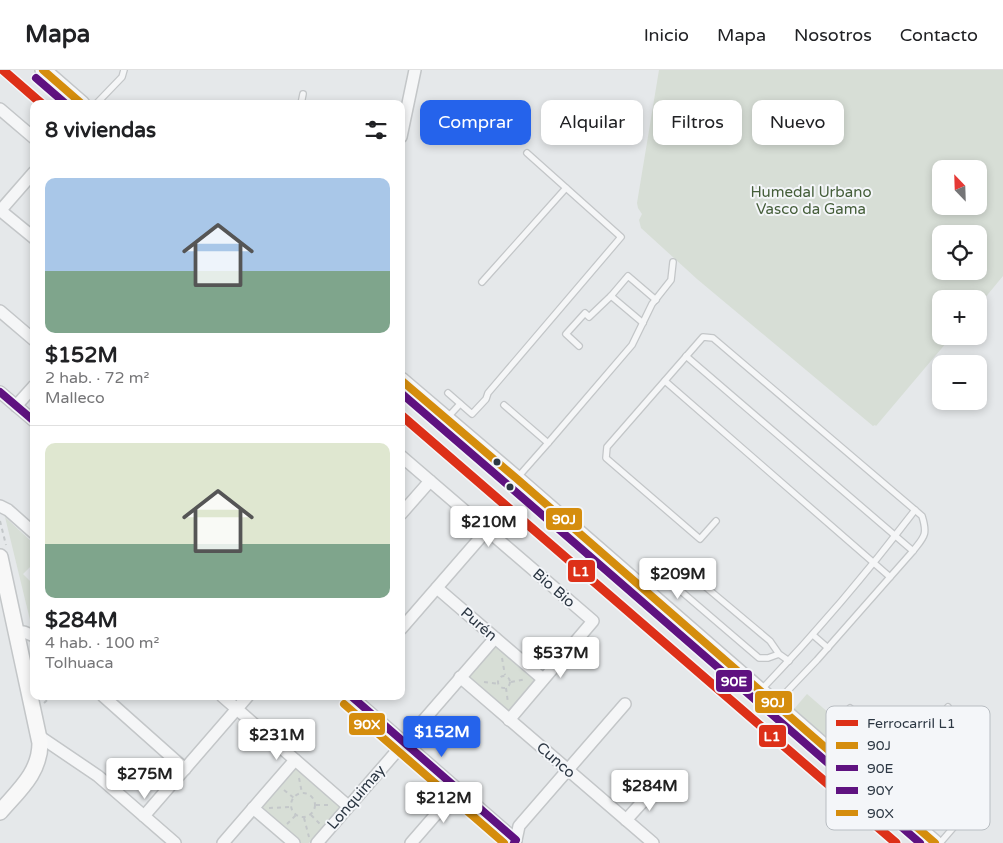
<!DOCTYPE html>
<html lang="es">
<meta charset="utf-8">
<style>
body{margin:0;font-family:"Varela Round",sans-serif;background:#f2f2f2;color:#202124;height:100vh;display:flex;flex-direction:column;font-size:19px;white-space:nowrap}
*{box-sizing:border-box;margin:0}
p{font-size:16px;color:#757577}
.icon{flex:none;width:28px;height:28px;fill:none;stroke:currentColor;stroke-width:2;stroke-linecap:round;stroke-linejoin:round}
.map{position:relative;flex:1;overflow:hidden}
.panel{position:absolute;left:30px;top:30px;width:375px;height:600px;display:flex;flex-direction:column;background:#fff;border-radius:10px;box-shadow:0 2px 8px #0003}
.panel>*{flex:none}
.banner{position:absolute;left:420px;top:30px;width:475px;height:45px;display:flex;gap:10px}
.needle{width:32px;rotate:337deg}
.tools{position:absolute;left:932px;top:90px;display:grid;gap:10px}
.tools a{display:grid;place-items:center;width:55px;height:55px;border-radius:10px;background:#fff;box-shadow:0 2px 8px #0003;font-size:25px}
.price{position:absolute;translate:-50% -42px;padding:0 11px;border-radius:5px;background:#fff;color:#222;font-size:16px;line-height:32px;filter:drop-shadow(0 1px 2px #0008)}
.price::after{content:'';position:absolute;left:50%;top:30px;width:15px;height:11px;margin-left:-8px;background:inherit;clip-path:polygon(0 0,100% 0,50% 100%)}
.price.selected{background:#2563eb;color:#fff}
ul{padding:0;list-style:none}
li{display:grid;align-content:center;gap:10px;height:265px;padding:0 15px}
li+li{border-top:1px solid #e0e0e0}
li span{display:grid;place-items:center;height:155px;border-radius:10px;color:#555}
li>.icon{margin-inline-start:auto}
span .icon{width:90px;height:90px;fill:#fffc;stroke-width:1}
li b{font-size:21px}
h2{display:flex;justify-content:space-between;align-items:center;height:60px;padding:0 15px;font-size:21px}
.tag{padding:0 18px;border-radius:10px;background:#fff;box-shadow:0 2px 8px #0003;font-size:18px;line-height:45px}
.tag.selected{background:#2563eb;color:#fff}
header{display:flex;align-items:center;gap:30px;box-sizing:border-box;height:70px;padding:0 25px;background:#fff;border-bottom:1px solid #e0e0e0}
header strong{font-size:24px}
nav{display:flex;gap:28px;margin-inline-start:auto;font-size:18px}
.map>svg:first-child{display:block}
.green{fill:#d7ded6;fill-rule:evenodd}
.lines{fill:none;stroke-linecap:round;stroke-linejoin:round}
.lane-casing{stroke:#c3c6c8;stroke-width:8}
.street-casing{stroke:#c3c6c8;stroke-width:14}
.secondary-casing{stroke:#c3c6c8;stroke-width:18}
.path{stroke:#c3c7c9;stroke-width:2;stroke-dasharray:4 4;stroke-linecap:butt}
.lane{stroke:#f5f6f7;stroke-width:5.5}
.street{stroke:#f5f6f7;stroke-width:11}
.secondary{stroke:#f8f8f8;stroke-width:15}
.bus-1-casing{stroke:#f4f6f9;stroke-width:11}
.bus-2-casing{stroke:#f4f6f9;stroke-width:11}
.bus-3-casing{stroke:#f4f6f9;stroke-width:11}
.bus-4-casing{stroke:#f4f6f9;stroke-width:11}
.bus-1{stroke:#d58d0d;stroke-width:8}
.bus-2{stroke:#5f1280;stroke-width:8}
.bus-3{stroke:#5f1280;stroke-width:8}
.bus-4{stroke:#d58d0d;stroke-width:8}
.rail-1-casing{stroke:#f4f6f9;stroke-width:12}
.rail-1{stroke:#dd3018;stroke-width:9}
.bus-dot{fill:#2c3743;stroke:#f4f6f9;stroke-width:2}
.labels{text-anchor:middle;stroke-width:4;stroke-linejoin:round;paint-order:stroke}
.park-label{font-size:15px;fill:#455e3a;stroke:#f4f6f9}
.street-label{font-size:15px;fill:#2c3743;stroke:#f4f6f9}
.key{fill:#f4f6f9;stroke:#b8bdc2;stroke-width:1}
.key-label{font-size:14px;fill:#2c3743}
.line-badge{stroke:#f4f6f9;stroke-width:2}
.badge-label{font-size:14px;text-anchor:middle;font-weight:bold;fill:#fff}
</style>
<header>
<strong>Mapa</strong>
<nav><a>Inicio</a><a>Mapa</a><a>Nosotros</a><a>Contacto</a></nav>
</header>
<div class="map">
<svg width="1003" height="773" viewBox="0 0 1003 773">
<rect width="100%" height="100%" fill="#e5e8ea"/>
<!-- green -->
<g class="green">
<path d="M 659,0 L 1003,0 L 1003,206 L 979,235 L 979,229 L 941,229 L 941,266 L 952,266 L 876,356 L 875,355 L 873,356 L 697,209 L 641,158 L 639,150 L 642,144 L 638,138 L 637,133 ZM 941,99 L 979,99 L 979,136 L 941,136 ZM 941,164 L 979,164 L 979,201 L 941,201 Z"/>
<polygon points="5,447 34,474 34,493 23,504 34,515 34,550 31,554"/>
<polygon points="494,574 536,611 507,645 464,609"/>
<polygon points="807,624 884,691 871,706 794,639"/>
<polygon points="297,698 341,736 309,773 299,773 261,739"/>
</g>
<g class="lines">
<!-- lane casing -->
<g class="lane-casing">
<g id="lane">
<polyline points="96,34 122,7 124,0"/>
<polyline points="301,34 303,24"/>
<polyline points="482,212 566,118"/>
<polyline points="643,253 611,226 628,206 656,230"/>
<polyline points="579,276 566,264 585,243 589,247 611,226"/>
<polyline points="686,286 913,481"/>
<polyline points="665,311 890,507"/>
<polyline points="448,323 472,344 486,329 488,323 621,167 527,83"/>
<polyline points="504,335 548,373"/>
<polyline points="448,347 460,334"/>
<polyline points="518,407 548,373 632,275 652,234 671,210 673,192"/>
<path d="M 716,451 L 700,469 L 606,388 L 607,377 L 703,267 L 713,268 L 922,446 C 928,465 924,467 913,481 L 817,590 L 775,634"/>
<polyline points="813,565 828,578"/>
<polyline points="779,584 768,588 759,588 682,522 681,517 682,513 689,508 695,508 770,571 779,584 789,591"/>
<path d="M 760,621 C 815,564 867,503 915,440"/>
<polyline points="850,638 905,688"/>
<polyline points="875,720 922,670 948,637"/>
<polyline points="940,773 985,721"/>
</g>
</g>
<!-- street casing -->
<g class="street-casing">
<g id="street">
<polyline points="0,39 34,68"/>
<polyline points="401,67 415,0"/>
<polyline points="0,141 34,102"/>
<polyline points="1,141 34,168"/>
<polyline points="0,241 34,270"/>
<polyline points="0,322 34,351"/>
<polyline points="16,336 34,316"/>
<polyline points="401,386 593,551 509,650"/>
<polyline points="0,436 8,440 34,463"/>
<polyline points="401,444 430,411"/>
<polyline points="437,518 543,609"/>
<polyline points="401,559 487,460"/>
<polyline points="16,562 24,562 34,566"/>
<polyline points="460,607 653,773"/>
<polyline points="103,626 185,699"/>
<polyline points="222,626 348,736"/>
<polyline points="351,626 516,770"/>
<polyline points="39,666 98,706 175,773"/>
<polyline points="253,738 294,773"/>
<polyline points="144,746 248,626"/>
<polyline points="626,750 656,717"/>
<polyline points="223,773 295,690"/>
<polyline points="317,773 495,568"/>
<polyline points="411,773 458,719"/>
<polyline points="514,773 516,770 519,756 625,634"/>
</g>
</g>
<!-- secondary casing -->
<g class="secondary-casing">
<g id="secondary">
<polyline points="43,0 82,34"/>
<polyline points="401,310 516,408 935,773"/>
<path d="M 0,487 L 40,673 C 40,703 18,721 0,742"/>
</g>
</g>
<!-- path -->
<g class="path">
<polyline points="0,451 6,475"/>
<polyline points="502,588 505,605"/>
<circle cx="504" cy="612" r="6"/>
<polyline points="484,612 499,614"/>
<polyline points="511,612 526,609"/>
<polyline points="506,618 508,633"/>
<polyline points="44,633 52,626"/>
<polyline points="299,708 302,723"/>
<polyline points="284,720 294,728"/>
<circle cx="303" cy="735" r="12"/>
<polyline points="316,735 331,735"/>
<polyline points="269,738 291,737"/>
<polyline points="311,745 320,754"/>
<polyline points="304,748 309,767"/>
<polyline points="287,754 296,745"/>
</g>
<!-- lane -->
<use href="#lane" class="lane"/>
<!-- street -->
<use href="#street" class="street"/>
<!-- secondary -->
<use href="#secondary" class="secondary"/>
<!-- bus-1 casing -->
<g class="bus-1-casing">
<g id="bus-1">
<polyline points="43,0 82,34"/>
<polyline points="401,310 516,408 935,773"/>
</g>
</g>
<!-- bus-2 casing -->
<g class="bus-2-casing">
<g id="bus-2">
<polyline points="36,8 66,34"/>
<polyline points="401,323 509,416 920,773"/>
</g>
</g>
<!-- bus-3 casing -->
<g class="bus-3-casing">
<g id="bus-3">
<polyline points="0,322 34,351"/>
<polyline points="351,626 516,770 514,773"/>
</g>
</g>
<!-- bus-4 casing -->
<g class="bus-4-casing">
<polyline id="bus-4" points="344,634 504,773"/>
</g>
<!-- bus-1 -->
<use href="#bus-1" class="bus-1"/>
<!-- bus-2 -->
<use href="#bus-2" class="bus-2"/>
<!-- bus-3 -->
<use href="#bus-3" class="bus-3"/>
<!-- bus-4 -->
<use href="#bus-4" class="bus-4"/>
<!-- rail-1 casing -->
<g class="rail-1-casing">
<g id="rail-1">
<polyline points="3,0 42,34"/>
<polyline points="401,345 896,773"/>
</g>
</g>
<!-- rail-1 -->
<use href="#rail-1" class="rail-1"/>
</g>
<!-- markers -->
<g class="bus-dot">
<circle cx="497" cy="392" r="4.5"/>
<circle cx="510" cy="417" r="4.5"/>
</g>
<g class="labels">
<!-- park labels -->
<g class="park-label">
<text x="811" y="127">Humedal Urbano<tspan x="811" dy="17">Vasco da Gama</tspan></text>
</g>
<!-- street labels -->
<g class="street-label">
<text transform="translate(554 518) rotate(41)" y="5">Bio Bio</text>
<text transform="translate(479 554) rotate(41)" y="5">Purén</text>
<text transform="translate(556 690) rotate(41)" y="5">Cunco</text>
<text transform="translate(356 727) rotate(-49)" y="5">Lonquimay</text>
</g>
</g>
<!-- legend -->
<rect x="826" y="636" width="164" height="124" rx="8" class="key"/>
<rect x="836" y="650" width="22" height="6" fill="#dd3018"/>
<rect x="836" y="672" width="22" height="7" fill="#d58d0d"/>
<rect x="836" y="695" width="22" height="6" fill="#5f1280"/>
<rect x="836" y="717" width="22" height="7" fill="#5f1280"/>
<rect x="836" y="740" width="22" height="6" fill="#d58d0d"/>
<g class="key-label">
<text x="867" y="658">Ferrocarril L1</text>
<text x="867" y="680">90J</text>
<text x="867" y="703">90E</text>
<text x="867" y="725">90Y</text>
<text x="867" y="748">90X</text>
</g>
<g class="line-badge">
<rect x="545" y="437" width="38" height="24" rx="5" fill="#d58d0d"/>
<rect x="567" y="489" width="29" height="24" rx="5" fill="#dd3018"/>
<rect x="715" y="599" width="38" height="24" rx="5" fill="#5f1280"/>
<rect x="754" y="620" width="39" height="24" rx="5" fill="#d58d0d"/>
<rect x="348" y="642" width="38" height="24" rx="5" fill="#d58d0d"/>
<rect x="758" y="654" width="29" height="24" rx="5" fill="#dd3018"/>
</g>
<g class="badge-label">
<text x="564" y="454">90J</text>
<text x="581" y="506">L1</text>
<text x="734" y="616">90E</text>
<text x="773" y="637">90J</text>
<text x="367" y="659">90X</text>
<text x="772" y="671">L1</text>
</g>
</svg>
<div class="tools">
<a><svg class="needle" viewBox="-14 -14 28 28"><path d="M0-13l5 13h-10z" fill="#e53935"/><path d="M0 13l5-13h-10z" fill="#757577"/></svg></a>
<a><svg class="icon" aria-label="locate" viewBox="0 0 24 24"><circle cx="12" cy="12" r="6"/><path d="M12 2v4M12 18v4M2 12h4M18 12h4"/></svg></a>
<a>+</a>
<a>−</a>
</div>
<b class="price" style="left:489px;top:478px">$210M</b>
<b class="price" style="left:678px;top:530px">$209M</b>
<b class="price" style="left:561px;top:609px">$537M</b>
<b class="price selected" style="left:442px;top:688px">$152M</b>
<b class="price" style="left:277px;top:691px">$231M</b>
<b class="price" style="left:145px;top:730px">$275M</b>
<b class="price" style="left:650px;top:742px">$284M</b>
<b class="price" style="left:444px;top:754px">$212M</b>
<div class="banner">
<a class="tag selected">Comprar</a>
<a class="tag">Alquilar</a>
<a class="tag">Filtros</a>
<a class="tag">Nuevo</a>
</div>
<section class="panel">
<h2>8 viviendas<svg class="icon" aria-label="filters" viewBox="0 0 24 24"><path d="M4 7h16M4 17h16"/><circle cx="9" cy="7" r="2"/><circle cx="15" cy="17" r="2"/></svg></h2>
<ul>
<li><span style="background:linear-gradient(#a9c7e8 60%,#7fa58c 0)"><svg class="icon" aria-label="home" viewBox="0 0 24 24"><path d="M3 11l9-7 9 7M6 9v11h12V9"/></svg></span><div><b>$152M</b><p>2 hab. · 72 m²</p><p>Malleco</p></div></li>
<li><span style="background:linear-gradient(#dfe7d0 65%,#7fa58c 0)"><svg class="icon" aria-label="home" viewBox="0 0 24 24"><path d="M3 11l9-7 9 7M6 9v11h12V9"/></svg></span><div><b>$284M</b><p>4 hab. · 100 m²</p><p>Tolhuaca</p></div></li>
</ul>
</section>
</div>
